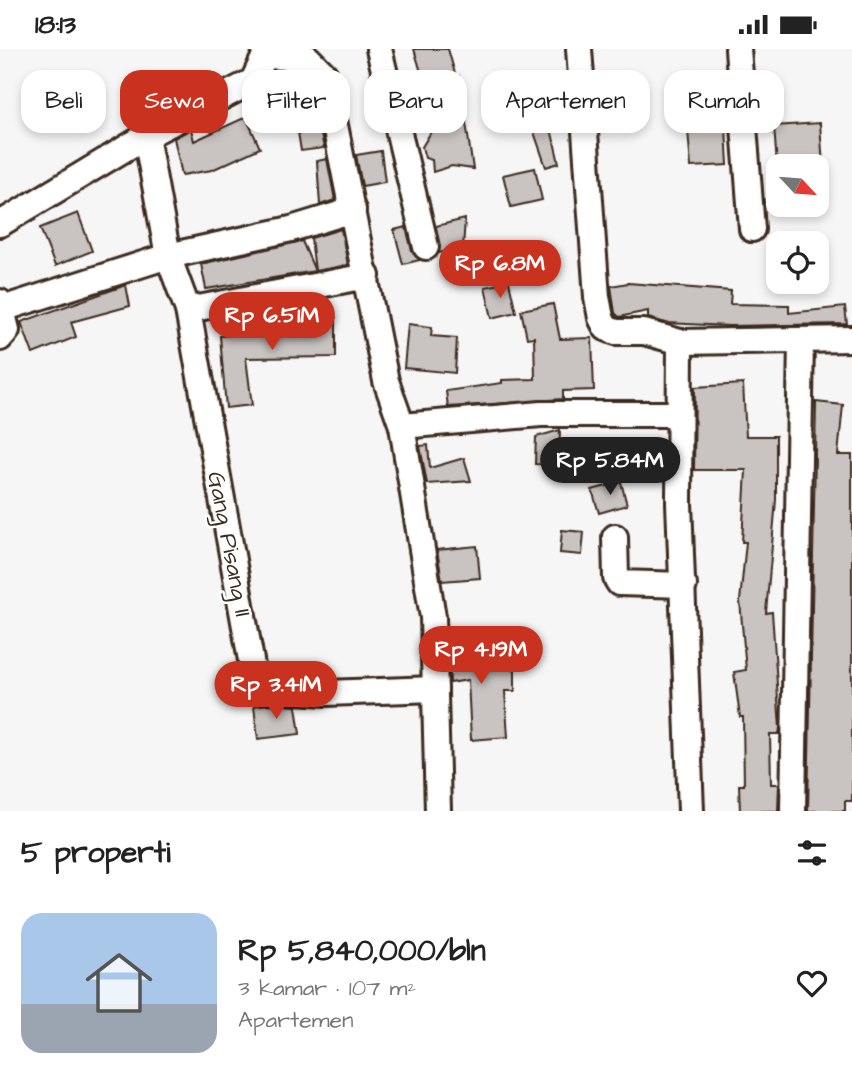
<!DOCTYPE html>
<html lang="id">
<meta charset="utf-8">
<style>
body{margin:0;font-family:"Architects Daughter",sans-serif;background:#f6f6f6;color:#222;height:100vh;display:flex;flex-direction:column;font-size:26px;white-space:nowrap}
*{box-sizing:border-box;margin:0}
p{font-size:23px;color:#767676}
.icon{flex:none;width:38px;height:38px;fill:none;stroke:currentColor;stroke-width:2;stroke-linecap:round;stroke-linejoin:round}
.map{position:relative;height:762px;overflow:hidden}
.side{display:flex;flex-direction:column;background:#fff;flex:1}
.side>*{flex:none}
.top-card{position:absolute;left:21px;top:21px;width:810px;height:63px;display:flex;gap:14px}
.needle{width:46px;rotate:116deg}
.fabs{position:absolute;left:766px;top:105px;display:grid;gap:14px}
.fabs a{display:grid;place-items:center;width:63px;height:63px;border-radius:14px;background:#fff;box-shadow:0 4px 10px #0003;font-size:35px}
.price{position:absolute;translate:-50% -60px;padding:0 16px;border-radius:24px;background:#c8321e;color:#fff;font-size:23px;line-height:46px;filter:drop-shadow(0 2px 4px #0008)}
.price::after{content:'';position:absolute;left:50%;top:42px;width:21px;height:16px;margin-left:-10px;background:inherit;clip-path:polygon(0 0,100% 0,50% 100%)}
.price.current{background:#222;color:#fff}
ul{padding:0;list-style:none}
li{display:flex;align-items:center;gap:21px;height:175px;padding:0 21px}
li+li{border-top:2px solid #e0e0e0}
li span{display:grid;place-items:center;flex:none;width:196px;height:140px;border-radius:21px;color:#555}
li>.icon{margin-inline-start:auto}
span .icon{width:84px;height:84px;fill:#fffc;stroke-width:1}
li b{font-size:30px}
h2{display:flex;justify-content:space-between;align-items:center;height:84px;padding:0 21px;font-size:30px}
.tag{padding:0 24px;border-radius:21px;background:#fff;box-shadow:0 4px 10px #0003;font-size:24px;line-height:63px}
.tag.current{background:#c8321e;color:#fff}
.status{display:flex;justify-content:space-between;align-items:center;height:49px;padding:0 35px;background:#fff;direction:ltr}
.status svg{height:19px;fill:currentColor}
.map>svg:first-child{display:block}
.building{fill:#c9c3c1;stroke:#3b2a1e;stroke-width:2}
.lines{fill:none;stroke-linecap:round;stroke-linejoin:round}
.minor-casing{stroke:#3b2a1e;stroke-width:30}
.minor{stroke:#fff;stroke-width:24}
.labels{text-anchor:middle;stroke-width:5;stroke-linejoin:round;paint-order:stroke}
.street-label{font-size:24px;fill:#3b2a1e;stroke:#fff}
</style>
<div class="status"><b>18:13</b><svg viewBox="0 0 49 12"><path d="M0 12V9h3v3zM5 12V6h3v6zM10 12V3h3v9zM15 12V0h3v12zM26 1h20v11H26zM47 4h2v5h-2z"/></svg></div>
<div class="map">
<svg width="852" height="762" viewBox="0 0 852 762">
<rect width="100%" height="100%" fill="#f7f6f6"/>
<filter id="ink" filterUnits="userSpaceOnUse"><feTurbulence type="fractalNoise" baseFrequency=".0143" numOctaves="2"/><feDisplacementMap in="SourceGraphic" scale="14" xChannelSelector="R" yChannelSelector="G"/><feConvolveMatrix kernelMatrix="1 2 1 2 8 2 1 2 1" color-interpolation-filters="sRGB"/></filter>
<g filter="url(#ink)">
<!-- building -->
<g class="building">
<polygon points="414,0 448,0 456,28 459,27 473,120 452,117 433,123 432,111 425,109 422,98 443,63 422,66 418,34 424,33"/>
<polygon points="309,31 324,99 301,102 290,34"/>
<polygon points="549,49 555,69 549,71 559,114 546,118 525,57"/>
<polygon points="246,68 260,99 212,121 182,126 174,89 191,80 194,92"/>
<polygon points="820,74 823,117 777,117 774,77"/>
<polygon points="726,79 728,116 691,118 688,81"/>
<polygon points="381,102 385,133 362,137 356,106"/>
<polygon points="327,110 335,151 320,156 317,112"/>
<polygon points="535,119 542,151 511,158 503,126"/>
<polygon points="78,164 92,202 55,217 40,179"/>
<polygon points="465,170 463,199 439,204 436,177"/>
<polygon points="406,178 412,202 420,211 403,215 394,181"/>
<polygon points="341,180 348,216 315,222 311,189"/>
<polygon points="302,192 315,222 206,240 201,215"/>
<polygon points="509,233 516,263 492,269 485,238"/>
<polygon points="628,234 731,242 730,255 789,256 789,264 845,258 847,275 730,277 666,274 648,269 648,262 619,268 615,264 611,237"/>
<polygon points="126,236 130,257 71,273 76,288 33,305 21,273"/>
<polygon points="553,255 560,290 592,289 594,341 563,342 563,350 448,358 446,342 502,334 502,331 535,330 534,288 527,289 521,261"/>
<polygon points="336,269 336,308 246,309 252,356 226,359 220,287 254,284 254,277 302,277 302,273"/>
<polygon points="408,275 432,278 431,287 457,289 455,324 404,319"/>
<polygon points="743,335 746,387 776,387 776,451 766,564 772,563 780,679 779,685 770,685 771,735 779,735 778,762 740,762 739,736 744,736 743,668 740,668 734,623 746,621 740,552 746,493 742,493 746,421 694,421 695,338"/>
<polygon points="816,353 843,356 838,406 852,406 852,752 845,752 845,762 808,762"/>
<polygon points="560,381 559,416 535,415 536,388"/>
<polygon points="428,396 430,419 464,409 471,432 427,435 420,397"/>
<polygon points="621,433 627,456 599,464 592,441"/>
<polygon points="562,481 584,483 582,506 560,504"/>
<polygon points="477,497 480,529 442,532 437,501"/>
<polygon points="485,584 490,620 515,620 515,642 505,642 508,688 471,691 468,631 450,634 448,589"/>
<polygon points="269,655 296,657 300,685 258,690 254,657"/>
</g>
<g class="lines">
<!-- minor casing -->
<g class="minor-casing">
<g id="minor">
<polyline points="379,0 426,198"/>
<polyline points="579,0 597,248 601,269 606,279 616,283 644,283 680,293 852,290"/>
<polyline points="738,0 752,180"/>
<polyline points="265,7 308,9 325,26 386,332 402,377 433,568 438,762"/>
<polyline points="146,87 168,207 188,261 254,628 263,640 326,644 435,640"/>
<polyline points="0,175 146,87 253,32 268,0"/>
<polyline points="0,253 7,281 0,289"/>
<polyline points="2,260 168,207 291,180 353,161"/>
<polyline points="188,261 367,227"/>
<polyline points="680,293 679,454 691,762"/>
<polyline points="402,377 541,365 679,365"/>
<polyline points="615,488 616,529 619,534 684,536"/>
<polyline points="793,762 801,291"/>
</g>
</g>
<!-- minor -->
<use href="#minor" class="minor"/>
</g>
</g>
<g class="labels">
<!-- street labels -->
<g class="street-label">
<text transform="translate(230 495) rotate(79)" y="8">Gang Pisang II</text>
</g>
</g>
</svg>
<div class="fabs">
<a><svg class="needle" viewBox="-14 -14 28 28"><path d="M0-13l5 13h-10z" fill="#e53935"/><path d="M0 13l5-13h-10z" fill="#767676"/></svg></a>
<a><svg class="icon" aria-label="locate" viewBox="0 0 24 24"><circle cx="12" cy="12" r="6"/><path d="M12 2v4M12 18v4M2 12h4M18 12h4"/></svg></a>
</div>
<b class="price" style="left:500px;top:251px">Rp 6.8M</b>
<b class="price" style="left:272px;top:303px">Rp 6.51M</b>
<b class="price current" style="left:610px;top:448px">Rp 5.84M</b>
<b class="price" style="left:481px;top:637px">Rp 4.19M</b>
<b class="price" style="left:276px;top:672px">Rp 3.41M</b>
<div class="top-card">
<a class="tag">Beli</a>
<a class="tag current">Sewa</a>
<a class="tag">Filter</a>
<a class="tag">Baru</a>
<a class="tag">Apartemen</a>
<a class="tag">Rumah</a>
</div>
</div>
<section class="side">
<h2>5 properti<svg class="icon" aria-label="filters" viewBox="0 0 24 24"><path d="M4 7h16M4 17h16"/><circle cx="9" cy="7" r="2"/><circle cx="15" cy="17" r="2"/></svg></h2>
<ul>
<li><span style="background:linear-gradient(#a9c7e8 65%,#9aa5b1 0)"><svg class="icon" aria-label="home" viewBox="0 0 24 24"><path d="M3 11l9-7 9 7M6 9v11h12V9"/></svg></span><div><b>Rp 5,840,000/bln</b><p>3 kamar · 107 m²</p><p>Apartemen</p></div><svg class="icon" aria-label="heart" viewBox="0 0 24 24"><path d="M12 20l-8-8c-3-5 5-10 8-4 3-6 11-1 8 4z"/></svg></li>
</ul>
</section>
